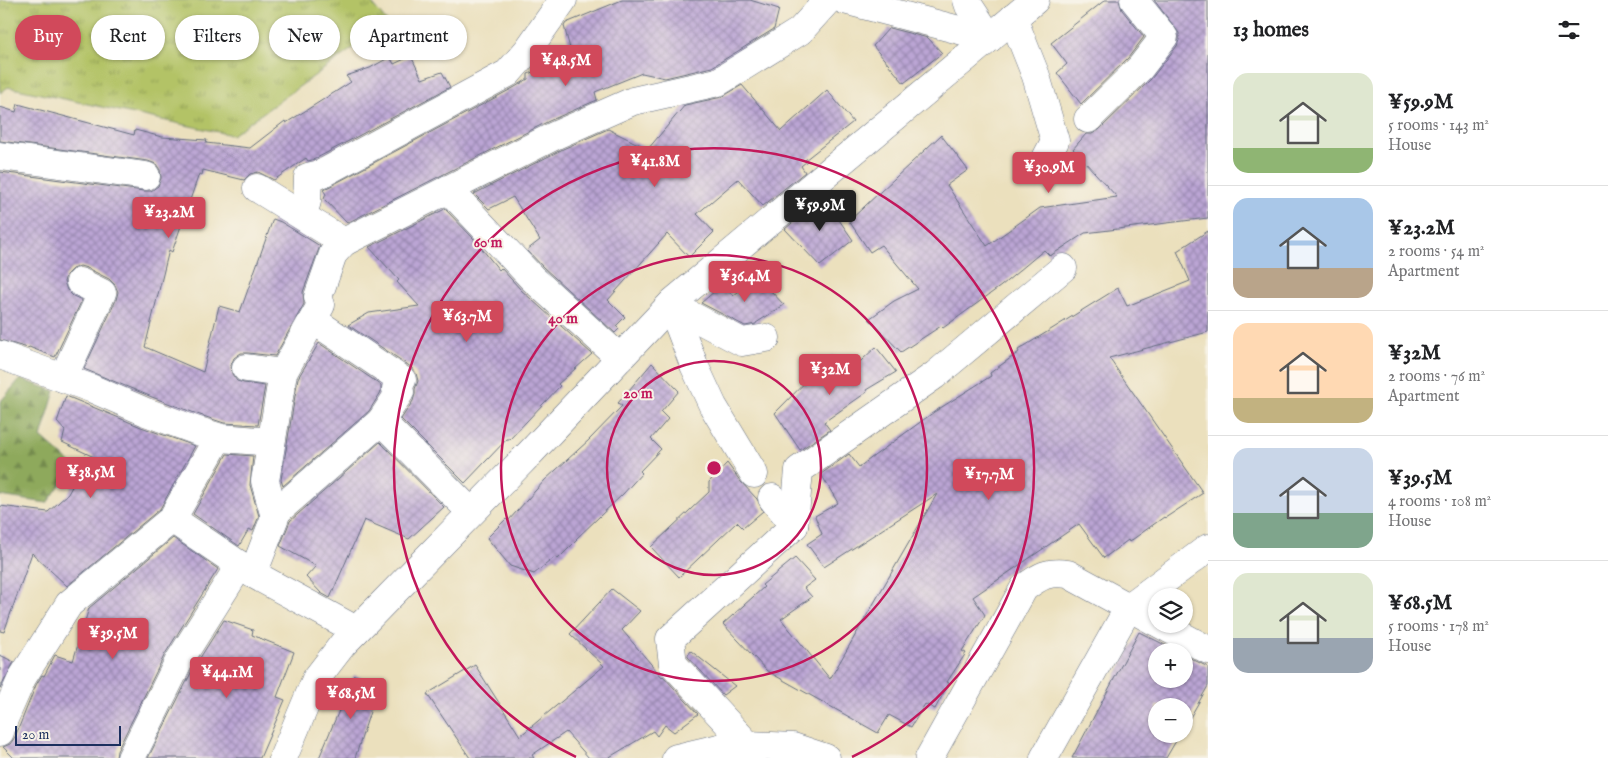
<!DOCTYPE html>
<meta charset="utf-8">
<style>
body{margin:0;font-family:"IM FELL English",serif;background:#f2f2f2;color:#202124;height:100vh;display:flex;flex-direction:column;font-size:19px;white-space:nowrap}
*{box-sizing:border-box;margin:0}
p{font-size:16px;color:#757577}
.icon{flex:none;width:28px;height:28px;fill:none;stroke:currentColor;stroke-width:2;stroke-linecap:round;stroke-linejoin:round}
.map{position:relative;flex:1;overflow:hidden}
.drawer{display:flex;flex-direction:column;background:#fff;width:400px}
.drawer>*{flex:none}
.banner{position:absolute;left:15px;top:15px;width:475px;height:45px;display:flex;gap:10px}
.tools{position:absolute;left:1148px;top:588px;display:grid;gap:10px}
.tools a{display:grid;place-items:center;width:45px;height:45px;border-radius:50%;background:#fff;box-shadow:0 1px 4px #0004;font-size:25px}
.scale{position:absolute;left:15px;bottom:12px;width:106px;box-sizing:border-box;padding-left:5px;border:2px solid #1b2f5e;border-top:0;font-size:14px;line-height:18px;white-space:nowrap;color:#1b2f5e;-webkit-text-stroke:4px #f7f3e8;paint-order:stroke}
.price{position:absolute;translate:-50% -42px;padding:0 11px;border-radius:5px;background:#d1495b;color:#fff;font-size:16px;line-height:32px;filter:drop-shadow(0 1px 2px #0008)}
.price::after{content:'';position:absolute;left:50%;top:30px;width:15px;height:11px;margin-left:-8px;background:inherit;clip-path:polygon(0 0,100% 0,50% 100%)}
.price.current{background:#222;color:#fff}
ul{padding:0;list-style:none}
li{display:flex;align-items:center;gap:15px;height:125px;padding:0 25px}
li+li{border-top:1px solid #e0e0e0}
li span{display:grid;place-items:center;flex:none;width:140px;height:100px;border-radius:15px;color:#555}
li>.icon{margin-inline-start:auto}
span .icon{width:60px;height:60px;fill:#fffc;stroke-width:1}
li b{font-size:21px}
h2{display:flex;justify-content:space-between;align-items:center;height:60px;padding:0 25px;font-size:21px}
.chip{padding:0 18px;border-radius:22px;background:#fff;box-shadow:0 1px 4px #0004;font-size:18px;line-height:45px}
.chip.current{background:#d1495b;color:#fff}
main{display:flex;flex:1;min-height:0}
.map>svg:first-child{display:block}
.forest{fill:url(#forest-firs);stroke:#546c5c}
.park{fill:url(#park-tufts);stroke:#677962}
.building{fill:url(#building-cross-hatch)}
.lines{fill:none;stroke-linecap:round;stroke-linejoin:round}
.minor-casing{stroke:#646d7f;stroke-width:29}
.minor{stroke:#fff;stroke-width:28}
.ring{fill:none;stroke:#c2185b;stroke-width:2.5}
.centre{fill:#c2185b;stroke:#f7f3e8;stroke-width:2.5}
.ring-label{font-size:15px;text-anchor:middle;font-weight:bold;fill:#c2185b;stroke:#f7f3e8;stroke-width:4;stroke-linejoin:round;paint-order:stroke}
</style>
<main>
<div class="map">
<svg width="1208" height="758" viewBox="0 0 1208 758">
<defs>
<pattern id="forest-firs" width="22" height="20" patternUnits="userSpaceOnUse" patternTransform="scale(1.25)"><rect width="22" height="20" fill="#8ea95b"/><path d="M5 1l3.5 6h-7zM16 11l3.5 6h-7z" fill="#738a4e"/></pattern>
<pattern id="park-tufts" width="24" height="20" patternUnits="userSpaceOnUse" patternTransform="scale(1.25)"><rect width="24" height="20" fill="#b3c366"/><path d="M3 7l-1-3M5 7V3M7 7l1-3M15 17l-1-3M17 17v-4M19 17l1-3" fill="none" stroke="#919f57"/></pattern>
<pattern id="building-cross-hatch" width="8" height="8" patternUnits="userSpaceOnUse" patternTransform="scale(1.25)"><rect width="8" height="8" fill="#bba5d4"/><path d="M0 0l8 8M0 8l8-8" fill="none" stroke="#9787af"/></pattern>
</defs>
<rect width="100%" height="100%" fill="#f7f3e8"/>
<filter id="ink" filterUnits="userSpaceOnUse"><feTurbulence type="fractalNoise" baseFrequency=".02" numOctaves="2"/><feDisplacementMap in="SourceGraphic" scale="10" xChannelSelector="R" yChannelSelector="G"/><feConvolveMatrix kernelMatrix="1 2 1 2 8 2 1 2 1" color-interpolation-filters="sRGB"/></filter>
<filter id="wash" filterUnits="userSpaceOnUse"><feTurbulence type="fractalNoise" baseFrequency=".0096" numOctaves="4" result="noise"/><feDisplacementMap in="SourceGraphic" scale="20" xChannelSelector="R" yChannelSelector="G"/><feGaussianBlur stdDeviation="1.12" result="paint"/><feColorMatrix in="noise" values="0 0 0 0 0 0 0 0 0 0 0 0 0 0 0 0 0 1.4 0 .05"/><feComposite in="paint" operator="in"/></filter>
<g filter="url(#wash)">
<rect width="100%" height="100%" fill="#ebe0bd"/>
<!-- forest -->
<polygon class="forest" points="20,379 55,391 41,437 74,466 47,503 0,496 0,402"/>
<!-- park -->
<polygon class="park" points="0,0 369,0 388,23 232,135 8,87 0,93"/>
<g id="blocks">
<!-- building -->
<g class="building">
<polygon points="622,0 750,0 779,9 774,29 712,67 665,78 642,73 595,92 597,100 549,121 347,223 324,199 326,194 323,190 515,87 528,79 528,74 572,56 564,26 566,23"/>
<polygon points="1105,0 1119,0 1122,10 1144,37 1128,58 1081,104 1057,73 1067,64 1051,43"/>
<polygon points="1154,0 1208,0 1208,218 1085,233 1050,256 1044,250 1001,286 943,328 941,326 901,352 869,319 894,301 918,289 881,245 870,252 849,221 941,135 968,170 947,185 987,246 1040,208 1117,197 1073,149 1086,134 1092,134 1099,130 1151,79 1177,46 1179,40 1179,33"/>
<polygon points="889,28 928,38 942,53 904,83 873,46"/>
<polygon points="411,56 422,79 442,72 450,87 315,159 308,161 306,158 274,180 258,172 250,174 244,180 203,170 202,175 199,174 172,252 169,250 145,347 203,372 219,306 240,312 273,219 281,222 320,246 303,292 304,304 275,356 248,353 241,353 234,358 231,365 232,374 237,381 244,383 265,386 258,425 224,423 200,415 152,397 84,369 116,300 118,292 115,285 109,279 87,268 80,266 72,269 66,275 64,282 67,290 73,296 82,300 55,357 29,347 28,348 0,340 0,172 144,191 151,191 158,186 161,178 160,170 156,164 148,161 0,141 0,107 16,112 18,104 134,135 135,130 162,137 207,140 206,143 250,148 285,121 286,123 351,82 346,76 370,68 390,57 394,64"/>
<polygon points="742,85 781,131 827,90 853,122 805,160 807,161 801,166 805,172 763,206 738,179 697,214 714,232 689,257 667,234 608,300 625,317 616,326 619,329 615,333 543,267 527,250 540,240 513,197 489,209 474,194 563,149 608,129 648,149 685,105 722,97"/>
<polygon points="823,197 853,240 820,266 785,229"/>
<polygon points="445,209 474,239 499,270 501,268 521,290 592,354 558,384 560,386 510,439 507,439 465,483 401,419 413,401 415,394 415,389 418,381 416,373 411,367 348,325 369,313 419,306 397,282 399,280 369,247"/>
<polygon points="1208,231 1208,332 1109,358 1203,493 1165,518 1164,517 1129,542 1128,540 1104,558 1079,524 973,597 985,615 962,651 966,653 947,682 949,683 935,709 925,704 911,727 889,715 878,733 767,671 723,624 764,587 762,585 795,558 815,580 804,588 812,597 781,619 830,679 937,494 824,567 807,544 822,534 815,516 838,503 821,474 849,454 859,467 934,412 991,376 990,373 1019,352 1018,350 1118,288 1127,306 1190,281 1177,251"/>
<polygon points="757,276 784,305 756,323 756,324 745,326 701,303 723,284 733,296"/>
<polygon points="319,343 381,385 381,392 369,411 283,486 281,480 298,378"/>
<polygon points="876,347 896,372 866,390 867,392 824,422 830,430 800,450 775,413 832,355 849,372"/>
<polygon points="652,363 679,391 661,412 668,419 651,439 661,449 640,471 642,473 623,494 576,539 577,540 558,559 555,557 534,574 510,566 487,538 506,519 508,521 545,480 589,440 622,406 618,403"/>
<polygon points="66,396 141,427 195,446 160,509 67,586 32,553 4,632 0,631 0,506 48,512 68,494 76,479 94,457 62,442 65,431 57,422"/>
<polygon points="380,442 444,507 409,539 364,520 330,598 321,593 306,577 316,566 280,546 290,521"/>
<polygon points="227,454 253,456 250,485 259,516 253,531 249,529 239,546 193,514"/>
<polygon points="727,463 741,482 757,499 763,511 743,528 737,522 679,577 651,547 709,492 709,482"/>
<polygon points="173,538 218,569 165,654 117,751 116,758 14,758 3,747 10,744 15,737 36,685 42,675 44,676 55,655 73,661 89,608"/>
<polygon points="612,589 640,611 622,630 662,677 663,676 698,714 674,732 665,725 657,736 653,731 608,758 589,758 566,732 532,755 534,758 470,758 427,694 475,665 520,736 604,666 570,634"/>
<polygon points="224,620 253,630 252,635 294,652 277,697 285,700 260,758 148,758 193,669"/>
<polygon points="1139,632 1177,651 1156,651 1156,679 1184,679 1184,655 1208,667 1208,686 1184,728 1184,706 1156,706 1156,734 1180,734 1166,758 1072,758"/>
<polygon points="691,651 735,686 723,695 688,657 688,655"/>
<polygon points="0,655 14,662 0,689"/>
<polygon points="354,675 379,684 355,758 319,758"/>
</g>
</g>
</g>
<g filter="url(#ink)">
<use href="#blocks" fill-opacity="0" stroke="#646d7f" stroke-width="1"/>
<g class="lines">
<!-- minor casing -->
<g class="minor-casing">
<g id="minor">
<polyline points="844,0 990,38"/>
<polyline points="967,0 969,6 990,38"/>
<polyline points="1013,18 1036,76 1055,141 1044,162"/>
<polyline points="1088,119 1140,68 1164,37 1134,0"/>
<polyline points="0,156 146,176"/>
<polyline points="257,188 344,242"/>
<polyline points="448,189 532,278 620,358"/>
<polyline points="303,216 307,201 308,177 321,174 508,73 527,51 563,0"/>
<polyline points="671,305 694,365 713,406 754,474"/>
<polyline points="671,305 742,342 766,338"/>
<polyline points="313,320 402,380 396,389 400,392 381,421"/>
<polyline points="0,355 93,389 146,412 195,430 221,438 271,442"/>
<polyline points="246,368 283,373"/>
<polyline points="63,378 102,293 80,282"/>
<polyline points="772,498 794,526"/>
<polyline points="274,514 381,421 471,512"/>
<polyline points="172,519 253,574 356,630"/>
<polyline points="253,574 275,517 265,481 283,373 321,305 318,297 333,254 344,242 556,135 633,101 718,82 800,31 828,0"/>
<polyline points="1160,624 1208,650"/>
<polyline points="0,732 4,719 22,678 69,604 172,519 218,438"/>
<polyline points="131,758 179,661 240,565"/>
<polyline points="283,758 316,679 343,644 532,451 673,302 1035,0"/>
<polyline points="676,758 731,745 748,745 793,747 826,758"/>
<polyline points="752,758 748,745 673,664 670,639 794,526 799,470 935,375 1063,268"/>
<path d="M 929,758 L 1024,588 C 1040,576 1048,571 1068,574 L 1156,622"/>
<polyline points="1044,758 1129,607 1208,548"/>
</g>
</g>
<!-- minor -->
<use href="#minor" class="minor"/>
</g>
</g>
<!-- distance rings -->
<g class="ring">
<circle cx="714" cy="468" r="107"/>
<circle cx="714" cy="468" r="213"/>
<path d="M576 757A320 320 0 1 1 852 757"/>
</g>
<circle cx="714" cy="468" r="8" class="centre"/>
<g class="ring-label">
<text x="488" y="247">60 m</text>
<text x="563" y="323">40 m</text>
<text x="638" y="398">20 m</text>
</g>
</svg>
<div class="tools">
<a><svg class="icon" aria-label="layers" viewBox="0 0 24 24"><path d="M12 4l9 5-9 5-9-5zM3 14l9 5 9-5"/></svg></a>
<a>+</a>
<a>−</a>
</div>
<div class="scale">20 m</div>
<b class="price" style="left:566px;top:87px">¥48.5M</b>
<b class="price" style="left:655px;top:188px">¥41.8M</b>
<b class="price" style="left:1049px;top:194px">¥30.9M</b>
<b class="price current" style="left:820px;top:232px">¥59.9M</b>
<b class="price" style="left:169px;top:239px">¥23.2M</b>
<b class="price" style="left:745px;top:303px">¥36.4M</b>
<b class="price" style="left:467px;top:343px">¥63.7M</b>
<b class="price" style="left:830px;top:396px">¥32M</b>
<b class="price" style="left:91px;top:499px">¥38.5M</b>
<b class="price" style="left:989px;top:501px">¥17.7M</b>
<b class="price" style="left:113px;top:660px">¥39.5M</b>
<b class="price" style="left:227px;top:699px">¥44.1M</b>
<b class="price" style="left:351px;top:720px">¥68.5M</b>
<div class="banner">
<a class="chip current">Buy</a>
<a class="chip">Rent</a>
<a class="chip">Filters</a>
<a class="chip">New</a>
<a class="chip">Apartment</a>
</div>
</div>
<section class="drawer">
<h2>13 homes<svg class="icon" aria-label="filters" viewBox="0 0 24 24"><path d="M4 7h16M4 17h16"/><circle cx="9" cy="7" r="2"/><circle cx="15" cy="17" r="2"/></svg></h2>
<ul>
<li><span style="background:linear-gradient(#dfe7d0 75%,#8fb573 0)"><svg class="icon" aria-label="home" viewBox="0 0 24 24"><path d="M3 11l9-7 9 7M6 9v11h12V9"/></svg></span><div><b>¥59.9M</b><p>5 rooms · 143 m²</p><p>House</p></div></li>
<li><span style="background:linear-gradient(#a9c7e8 70%,#b9a48a 0)"><svg class="icon" aria-label="home" viewBox="0 0 24 24"><path d="M3 11l9-7 9 7M6 9v11h12V9"/></svg></span><div><b>¥23.2M</b><p>2 rooms · 54 m²</p><p>Apartment</p></div></li>
<li><span style="background:linear-gradient(#ffd9b3 75%,#c2b280 0)"><svg class="icon" aria-label="home" viewBox="0 0 24 24"><path d="M3 11l9-7 9 7M6 9v11h12V9"/></svg></span><div><b>¥32M</b><p>2 rooms · 76 m²</p><p>Apartment</p></div></li>
<li><span style="background:linear-gradient(#c9d6e8 65%,#7fa58c 0)"><svg class="icon" aria-label="home" viewBox="0 0 24 24"><path d="M3 11l9-7 9 7M6 9v11h12V9"/></svg></span><div><b>¥39.5M</b><p>4 rooms · 108 m²</p><p>House</p></div></li>
<li><span style="background:linear-gradient(#dfe7d0 65%,#9aa5b1 0)"><svg class="icon" aria-label="home" viewBox="0 0 24 24"><path d="M3 11l9-7 9 7M6 9v11h12V9"/></svg></span><div><b>¥68.5M</b><p>5 rooms · 178 m²</p><p>House</p></div></li>
</ul>
</section>
</main>
